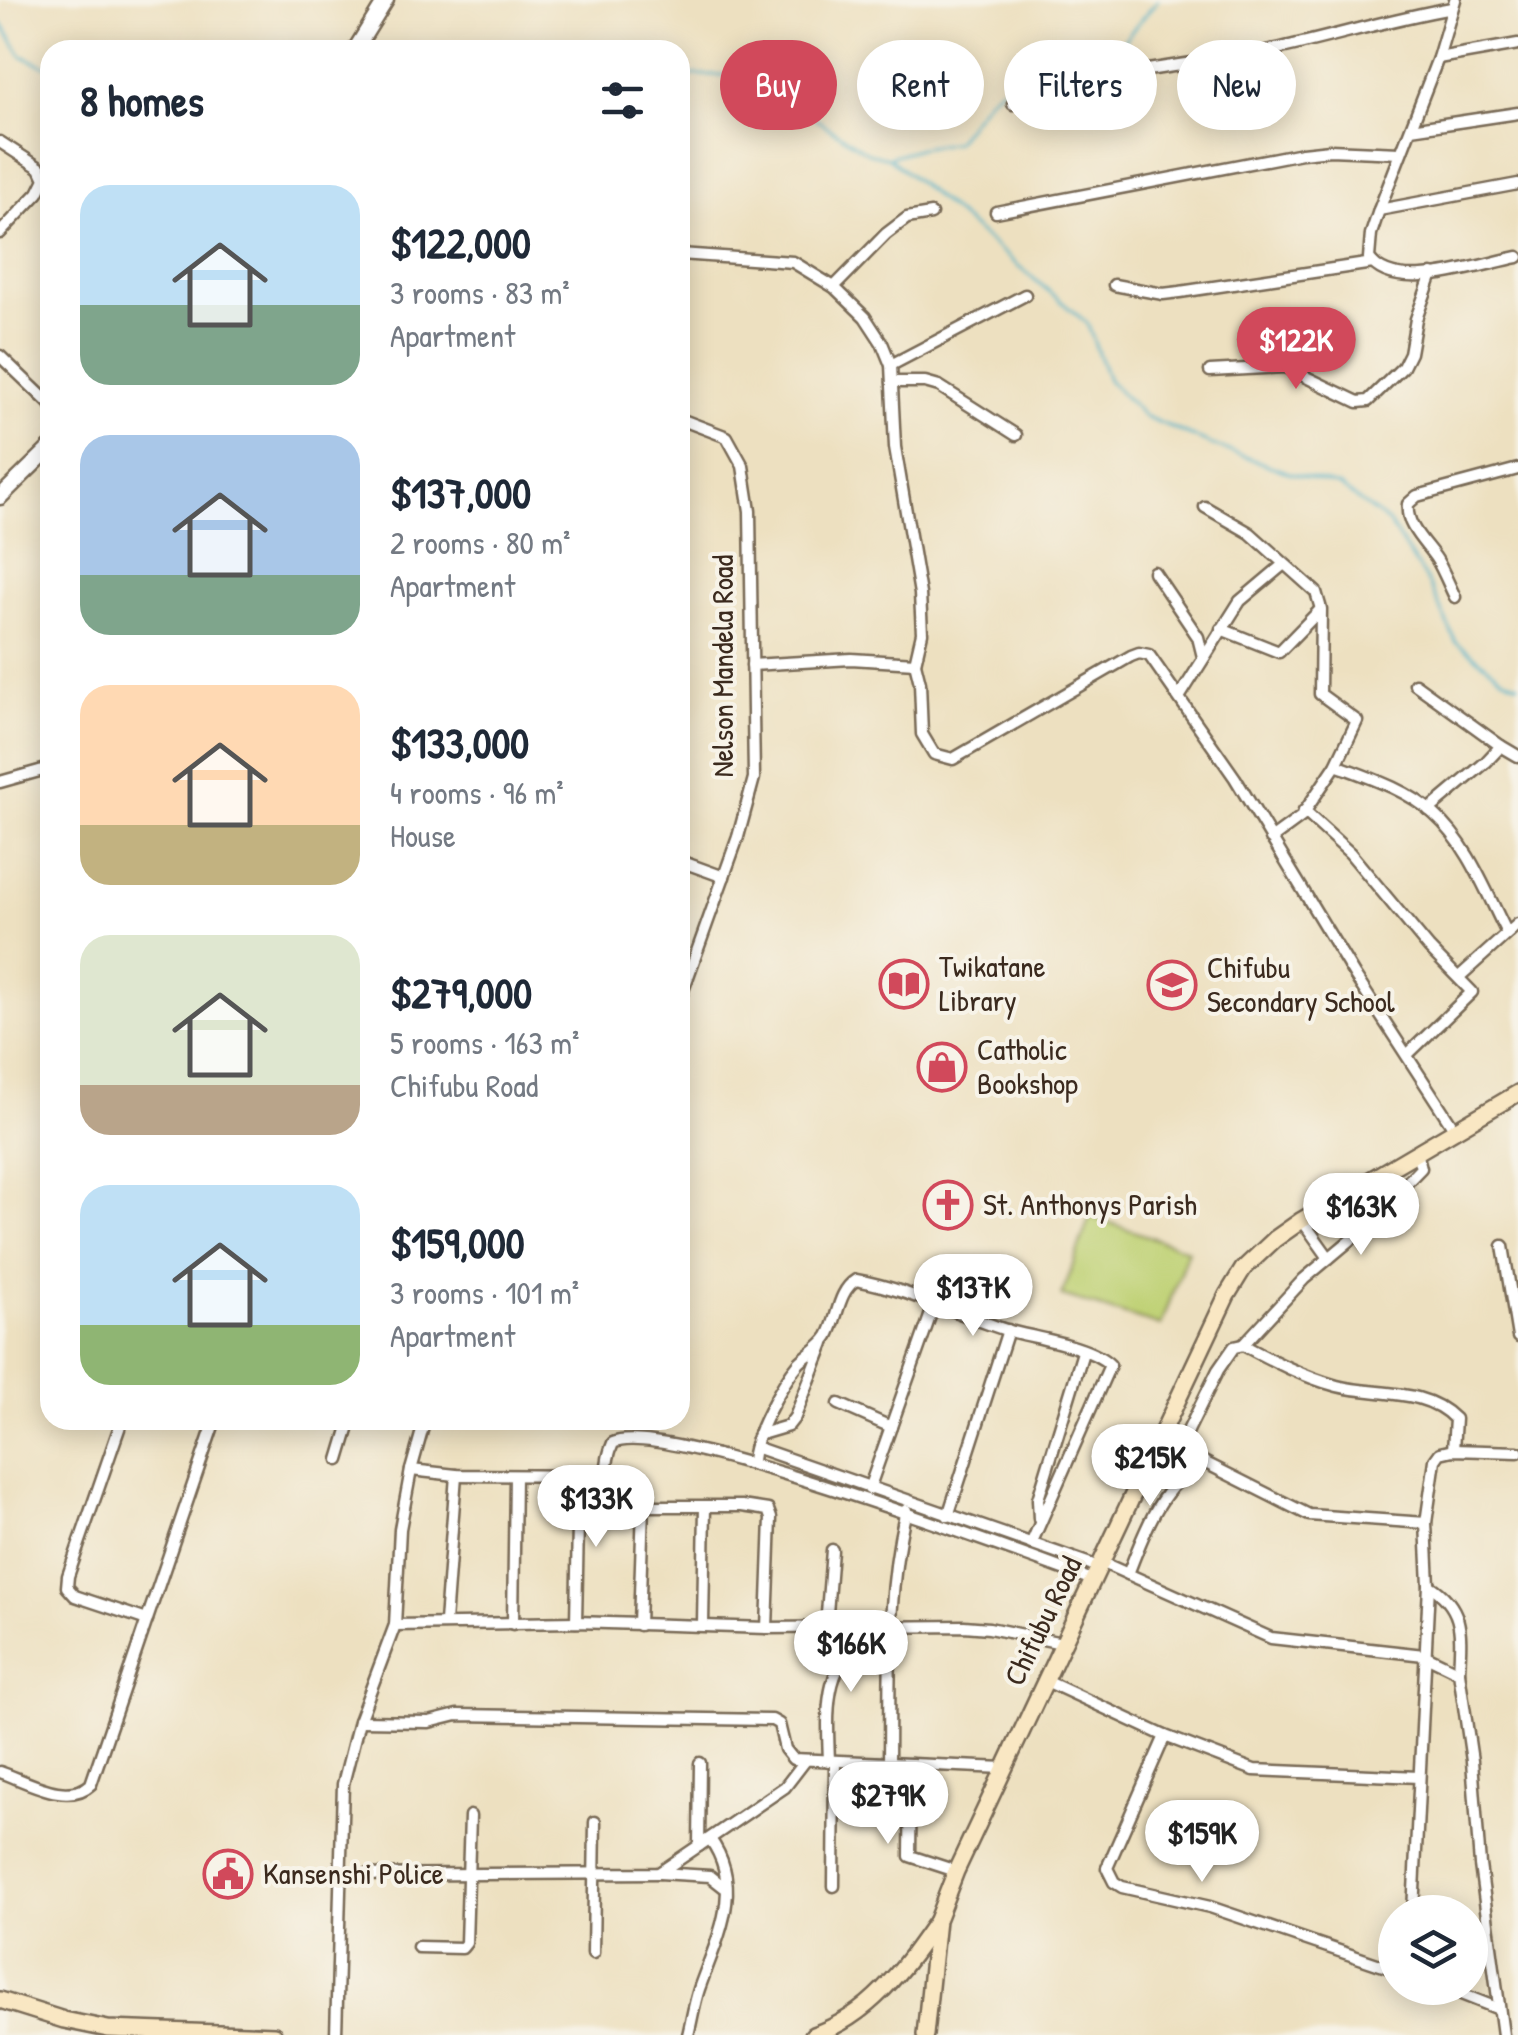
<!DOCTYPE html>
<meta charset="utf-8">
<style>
body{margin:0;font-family:"Patrick Hand",sans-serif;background:#f2f2f3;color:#1f2937;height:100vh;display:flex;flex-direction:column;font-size:38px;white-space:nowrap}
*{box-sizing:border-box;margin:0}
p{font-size:32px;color:#747a83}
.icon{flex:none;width:55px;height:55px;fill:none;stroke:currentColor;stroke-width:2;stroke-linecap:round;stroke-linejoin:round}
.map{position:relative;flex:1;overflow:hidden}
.panel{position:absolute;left:40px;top:40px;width:650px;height:1390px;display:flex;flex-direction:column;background:#fff;border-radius:30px;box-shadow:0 5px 25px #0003}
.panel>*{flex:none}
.guide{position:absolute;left:720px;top:40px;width:648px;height:90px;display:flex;gap:20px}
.fabs{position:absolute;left:1378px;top:1895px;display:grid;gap:20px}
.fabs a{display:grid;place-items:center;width:110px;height:110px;border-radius:50%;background:#fff;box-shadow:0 5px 25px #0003;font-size:50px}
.price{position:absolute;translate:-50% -85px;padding:0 22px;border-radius:35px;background:#fff;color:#222;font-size:32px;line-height:65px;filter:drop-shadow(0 2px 5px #0008)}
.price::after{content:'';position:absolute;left:50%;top:60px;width:30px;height:22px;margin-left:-15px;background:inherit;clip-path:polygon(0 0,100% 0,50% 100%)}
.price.selected{background:#d1495b;color:#fff}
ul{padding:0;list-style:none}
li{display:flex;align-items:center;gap:30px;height:250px;padding:0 40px}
li span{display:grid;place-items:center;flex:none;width:280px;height:200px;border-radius:30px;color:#555}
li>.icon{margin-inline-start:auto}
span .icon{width:120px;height:120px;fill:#fffc;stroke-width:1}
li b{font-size:42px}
h2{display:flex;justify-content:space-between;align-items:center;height:120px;padding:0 40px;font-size:42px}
.pill{padding:0 35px;border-radius:45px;background:#fff;box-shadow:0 5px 25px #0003;font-size:35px;line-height:90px}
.pill.selected{background:#d1495b;color:#fff}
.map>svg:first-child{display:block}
.green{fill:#bfd174;stroke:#7d7e49;stroke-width:2.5}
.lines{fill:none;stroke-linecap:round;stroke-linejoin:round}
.stream{stroke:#49b0c7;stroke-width:2.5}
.minor-casing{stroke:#796a57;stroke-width:15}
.tertiary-casing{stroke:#796a57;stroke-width:19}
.secondary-casing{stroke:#796a57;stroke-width:20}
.minor{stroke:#fff;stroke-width:10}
.tertiary{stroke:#fff;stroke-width:14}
.secondary{stroke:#f9e7c3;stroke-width:15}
.labels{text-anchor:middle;stroke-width:8;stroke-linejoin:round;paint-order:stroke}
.street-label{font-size:30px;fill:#3b2a1e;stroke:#f7f3e8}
.poi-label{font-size:30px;fill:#3b2a1e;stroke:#f7f3e8;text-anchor:start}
</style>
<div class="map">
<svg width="1518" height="2035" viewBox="0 0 1518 2035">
<rect width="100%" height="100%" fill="#f7f3e8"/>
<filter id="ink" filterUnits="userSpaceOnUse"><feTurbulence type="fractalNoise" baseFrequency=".01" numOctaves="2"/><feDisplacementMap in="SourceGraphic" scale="20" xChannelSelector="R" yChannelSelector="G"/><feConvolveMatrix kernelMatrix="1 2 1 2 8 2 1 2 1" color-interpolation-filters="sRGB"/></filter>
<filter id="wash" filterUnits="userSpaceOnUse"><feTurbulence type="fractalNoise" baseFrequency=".0048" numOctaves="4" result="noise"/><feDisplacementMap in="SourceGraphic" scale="40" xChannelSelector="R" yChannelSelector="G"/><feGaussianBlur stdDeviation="2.25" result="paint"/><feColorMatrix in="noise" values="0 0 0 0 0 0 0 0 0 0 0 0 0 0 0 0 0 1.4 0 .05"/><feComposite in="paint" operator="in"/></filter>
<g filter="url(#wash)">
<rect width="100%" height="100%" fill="#ede0c0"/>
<!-- green -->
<polygon class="green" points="1090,1216 1188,1250 1161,1326 1062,1296"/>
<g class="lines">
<!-- stream -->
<g class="stream">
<polyline points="0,21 22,56 50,68"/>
<polyline points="291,50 297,46 329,50"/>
<polyline points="680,75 747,75 868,153 889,158 1087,323 1108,380 1144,416 1215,446 1290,473 1339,486 1389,523 1430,586 1456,642 1502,677 1518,684"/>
<polyline points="890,157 919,148 955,142 988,98 1035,64 1080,65 1114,52 1158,0"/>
</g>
</g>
</g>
<g filter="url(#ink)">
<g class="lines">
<!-- minor casing -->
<g class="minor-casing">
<g id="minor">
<path d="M 1455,0 L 1438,58 L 1379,210 L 1371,234 L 1369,258 C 1394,296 1480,264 1518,257"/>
<polyline points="1438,58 1518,44"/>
<path d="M 1013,104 C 1095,71 1195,66 1281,48 C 1339,35 1394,18 1452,8"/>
<polyline points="1411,129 1518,113"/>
<polyline points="0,142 40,168 45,179 38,193 0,233"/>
<polyline points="1379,210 1518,184"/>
<polyline points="996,212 1302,153 1330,150 1400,153"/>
<polyline points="680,254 793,262 834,287 865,317 882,343 891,365 895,447 920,594 922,633 915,663 920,683 922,734 934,754 953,759 1131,656 1139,653 1149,655 1235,778 1355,976 1455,1130"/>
<polyline points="1114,285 1163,294 1180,292 1373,263"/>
<polyline points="834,287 886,234 907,218 931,214"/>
<polyline points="0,356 50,404"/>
<polyline points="891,365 1025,295"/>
<polyline points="1210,371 1285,367 1358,402 1368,401 1403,367 1410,353 1416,319 1432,274"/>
<polyline points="892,382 925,382 939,386 1016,435"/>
<polyline points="680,419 727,437 743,466 750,511 754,778 738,837 680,999"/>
<polyline points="1205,507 1250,533 1316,592 1321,609 1320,694 1357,721 1336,765 1301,817 1271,839"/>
<polyline points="1154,572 1198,637 1203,657"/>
<path d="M 1455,597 C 1449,585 1444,572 1437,560 C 1426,543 1405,526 1408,504 L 1417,496 L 1518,469"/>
<polyline points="1221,629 1279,652 1320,610"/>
<polyline points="752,665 851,659 915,663"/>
<polyline points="1415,684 1501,746 1486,762 1429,810"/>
<polyline points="1180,696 1240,601 1284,564"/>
<polyline points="1501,746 1518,756"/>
<path d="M 1336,765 C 1368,777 1408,790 1434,814 C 1469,845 1486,892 1507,933"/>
<polyline points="0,782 50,768"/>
<polyline points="1304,811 1350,853 1429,948 1472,992 1407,1055"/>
<polyline points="680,861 724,877"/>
<polyline points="1459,977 1518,924"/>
<polyline points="1302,1220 1329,1258"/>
<polyline points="1503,1246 1518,1337"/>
<polyline points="1243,1345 1304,1279 1353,1238 1421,1168 1417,1152"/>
<polyline points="839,1404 891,1427"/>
<polyline points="122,1420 68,1576 67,1587 75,1596 147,1620"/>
<polyline points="761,1434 788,1426 795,1417 824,1343"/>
<polyline points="1158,1439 1309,1515 1426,1523 1429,1585 1413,1912"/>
<polyline points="755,1447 1099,1567"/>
<path d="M 1179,1449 L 1218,1370 L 1234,1347 L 1243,1345 C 1273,1361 1304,1377 1337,1386 C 1375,1396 1425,1387 1455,1419 L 1453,1450"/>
<polyline points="339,1460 351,1420"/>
<path d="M 752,1463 C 752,1438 782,1383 799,1363 C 808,1354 821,1347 828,1336 C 838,1318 838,1291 856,1280 C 907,1289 957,1314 1006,1330 C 1034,1338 1090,1345 1110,1365 L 1031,1544"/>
<polyline points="411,1470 456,1475 608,1476"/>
<polyline points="869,1489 934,1305"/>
<polyline points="948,1516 1008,1330"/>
<polyline points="1039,1519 1038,1499 1083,1352"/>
<polyline points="1426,1523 1435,1460 1440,1453 1453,1450 1518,1452"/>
<polyline points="1101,1562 1271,1638 1424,1655 1459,1672 1472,1761 1480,1865 1503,2035"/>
<path d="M 1128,1574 C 1144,1532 1161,1484 1203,1462"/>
<path d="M 1429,1585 C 1465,1608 1461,1633 1459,1672"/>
<polyline points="445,1622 456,1475"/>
<polyline points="576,1622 579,1476"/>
<polyline points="513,1624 515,1476"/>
<polyline points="395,1625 576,1622 767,1628 964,1626 989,1628 1062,1643"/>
<polyline points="639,1625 643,1505"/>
<polyline points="703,1625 705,1506"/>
<polyline points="826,1626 832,1550"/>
<path d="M 767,1628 L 771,1518 L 768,1510 L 742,1506 L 626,1506 C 602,1496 604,1464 613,1443 C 661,1418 1023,1555 1093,1580"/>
<polyline points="1044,1680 1165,1736 1254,1770 1419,1777"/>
<polyline points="359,1721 429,1722 457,1715 772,1720 779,1724 785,1749 793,1759 1005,1768"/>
<polyline points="1165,1736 1107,1868 1114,1882 1122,1887 1210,1907 1395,1970"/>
<path d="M 829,1761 C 827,1706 823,1662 874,1629"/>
<path d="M 889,1763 C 890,1679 886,1592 906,1510"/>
<polyline points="911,1764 910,1856 956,1871"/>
<path d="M 0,1772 C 27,1781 68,1806 91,1784 L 215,1420"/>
<polyline points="699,1846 700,1763"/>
<polyline points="659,1873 710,1876 724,1887"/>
<polyline points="339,1875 659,1873 785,1787 805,1761"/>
<polyline points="834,1886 835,1762"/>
<polyline points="418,1947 462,1948 466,1943 470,1816"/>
<polyline points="593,1953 595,1822"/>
<polyline points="1446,1988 1499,2009"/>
<polyline points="336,2035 343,1784 359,1721 395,1625 400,1529 411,1470 425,1420"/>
<path d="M 688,2035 C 692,2019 694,2004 699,1989 C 716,1940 746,1888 710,1839"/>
</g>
</g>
<!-- tertiary casing -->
<g class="tertiary-casing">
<g id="tertiary">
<polyline points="355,50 386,0"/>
<polyline points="0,497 50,448"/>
</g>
</g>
<!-- secondary casing -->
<g class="secondary-casing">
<g id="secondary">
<polyline points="0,2000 64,2020 108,2029 274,2035"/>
<path d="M 813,2035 C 870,2016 903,1969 936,1922"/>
<polyline points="925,2035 937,1920 956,1871 1227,1295 1243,1269 1275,1239 1302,1220 1518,1093"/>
</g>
</g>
<!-- minor -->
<use href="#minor" class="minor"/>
<!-- tertiary -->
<use href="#tertiary" class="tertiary"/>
<!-- secondary -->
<use href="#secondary" class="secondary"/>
</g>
</g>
<!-- icons -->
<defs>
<g id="library-ring" transform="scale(2.5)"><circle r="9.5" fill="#f7f3e8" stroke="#d1495b" stroke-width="1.5"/><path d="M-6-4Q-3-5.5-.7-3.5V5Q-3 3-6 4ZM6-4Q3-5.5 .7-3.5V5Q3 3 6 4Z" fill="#d1495b"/></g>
<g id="school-ring" transform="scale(2.5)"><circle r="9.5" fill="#f7f3e8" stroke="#d1495b" stroke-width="1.5"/><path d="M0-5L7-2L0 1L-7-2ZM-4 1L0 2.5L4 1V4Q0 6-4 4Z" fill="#d1495b"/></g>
<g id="shop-ring" transform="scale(2.5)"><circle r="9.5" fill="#f7f3e8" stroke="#d1495b" stroke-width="1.5"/><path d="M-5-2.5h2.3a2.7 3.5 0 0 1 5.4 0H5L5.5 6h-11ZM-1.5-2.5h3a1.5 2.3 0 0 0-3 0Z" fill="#d1495b"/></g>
<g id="church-ring" transform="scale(2.5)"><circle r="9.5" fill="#f7f3e8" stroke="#d1495b" stroke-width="1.5"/><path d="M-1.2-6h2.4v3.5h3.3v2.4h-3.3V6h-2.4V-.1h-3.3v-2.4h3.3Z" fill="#d1495b"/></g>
<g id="civic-ring" transform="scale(2.5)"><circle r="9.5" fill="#f7f3e8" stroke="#d1495b" stroke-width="1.5"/><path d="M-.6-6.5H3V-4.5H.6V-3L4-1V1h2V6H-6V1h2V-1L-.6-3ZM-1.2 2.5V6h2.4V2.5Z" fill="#d1495b"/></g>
</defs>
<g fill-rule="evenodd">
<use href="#library-ring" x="904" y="984"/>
<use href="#school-ring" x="1172" y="985"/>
<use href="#shop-ring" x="942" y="1067"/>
<use href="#church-ring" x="948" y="1205"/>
<use href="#civic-ring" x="228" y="1874"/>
</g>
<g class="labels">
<!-- street labels -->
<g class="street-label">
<text transform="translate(723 666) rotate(-90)" y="10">Nelson Mandela Road</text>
<text transform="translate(1043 1621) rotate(-64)" y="10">Chifubu Road</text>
</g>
<!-- poi labels -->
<g class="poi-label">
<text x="939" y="977">Twikatane<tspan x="939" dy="34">Library</tspan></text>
<text x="1207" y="978">Chifubu<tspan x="1207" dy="34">Secondary School</tspan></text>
<text x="977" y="1060">Catholic<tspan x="977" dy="34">Bookshop</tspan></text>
<text x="983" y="1215">St. Anthonys Parish</text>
<text x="263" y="1884">Kansenshi Police</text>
</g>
</g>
</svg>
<div class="fabs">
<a><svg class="icon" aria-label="layers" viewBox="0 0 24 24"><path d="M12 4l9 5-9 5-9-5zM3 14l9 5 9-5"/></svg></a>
</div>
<b class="price selected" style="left:1296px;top:392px">$122K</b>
<b class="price" style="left:1361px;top:1258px">$163K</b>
<b class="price" style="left:973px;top:1339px">$137K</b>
<b class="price" style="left:1150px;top:1509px">$215K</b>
<b class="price" style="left:596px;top:1550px">$133K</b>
<b class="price" style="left:851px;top:1695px">$166K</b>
<b class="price" style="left:888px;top:1847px">$279K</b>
<b class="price" style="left:1202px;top:1885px">$159K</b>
<div class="guide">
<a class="pill selected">Buy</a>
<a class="pill">Rent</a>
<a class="pill">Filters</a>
<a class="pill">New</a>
</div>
<section class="panel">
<h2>8 homes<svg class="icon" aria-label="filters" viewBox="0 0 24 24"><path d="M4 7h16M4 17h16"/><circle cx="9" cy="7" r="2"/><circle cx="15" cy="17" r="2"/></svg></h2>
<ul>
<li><span style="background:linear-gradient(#bfe0f5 60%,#7fa58c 0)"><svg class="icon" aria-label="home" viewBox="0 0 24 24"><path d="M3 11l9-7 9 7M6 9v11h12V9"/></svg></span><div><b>$122,000</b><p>3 rooms · 83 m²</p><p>Apartment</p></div></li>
<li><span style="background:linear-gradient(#a9c7e8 70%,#7fa58c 0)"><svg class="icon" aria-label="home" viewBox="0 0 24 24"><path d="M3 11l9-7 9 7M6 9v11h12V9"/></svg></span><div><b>$137,000</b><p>2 rooms · 80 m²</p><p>Apartment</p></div></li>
<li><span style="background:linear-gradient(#ffd9b3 70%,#c2b280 0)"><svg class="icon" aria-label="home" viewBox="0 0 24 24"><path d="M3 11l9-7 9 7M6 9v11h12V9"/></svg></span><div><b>$133,000</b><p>4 rooms · 96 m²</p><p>House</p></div></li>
<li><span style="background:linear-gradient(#dfe7d0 75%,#b9a48a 0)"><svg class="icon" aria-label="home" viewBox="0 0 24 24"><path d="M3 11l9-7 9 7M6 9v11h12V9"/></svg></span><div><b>$279,000</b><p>5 rooms · 163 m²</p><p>Chifubu Road</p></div></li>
<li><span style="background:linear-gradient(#bfe0f5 70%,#8fb573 0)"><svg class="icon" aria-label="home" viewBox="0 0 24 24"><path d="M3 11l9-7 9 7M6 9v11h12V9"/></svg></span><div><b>$159,000</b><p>3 rooms · 101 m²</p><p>Apartment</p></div></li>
</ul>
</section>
</div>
